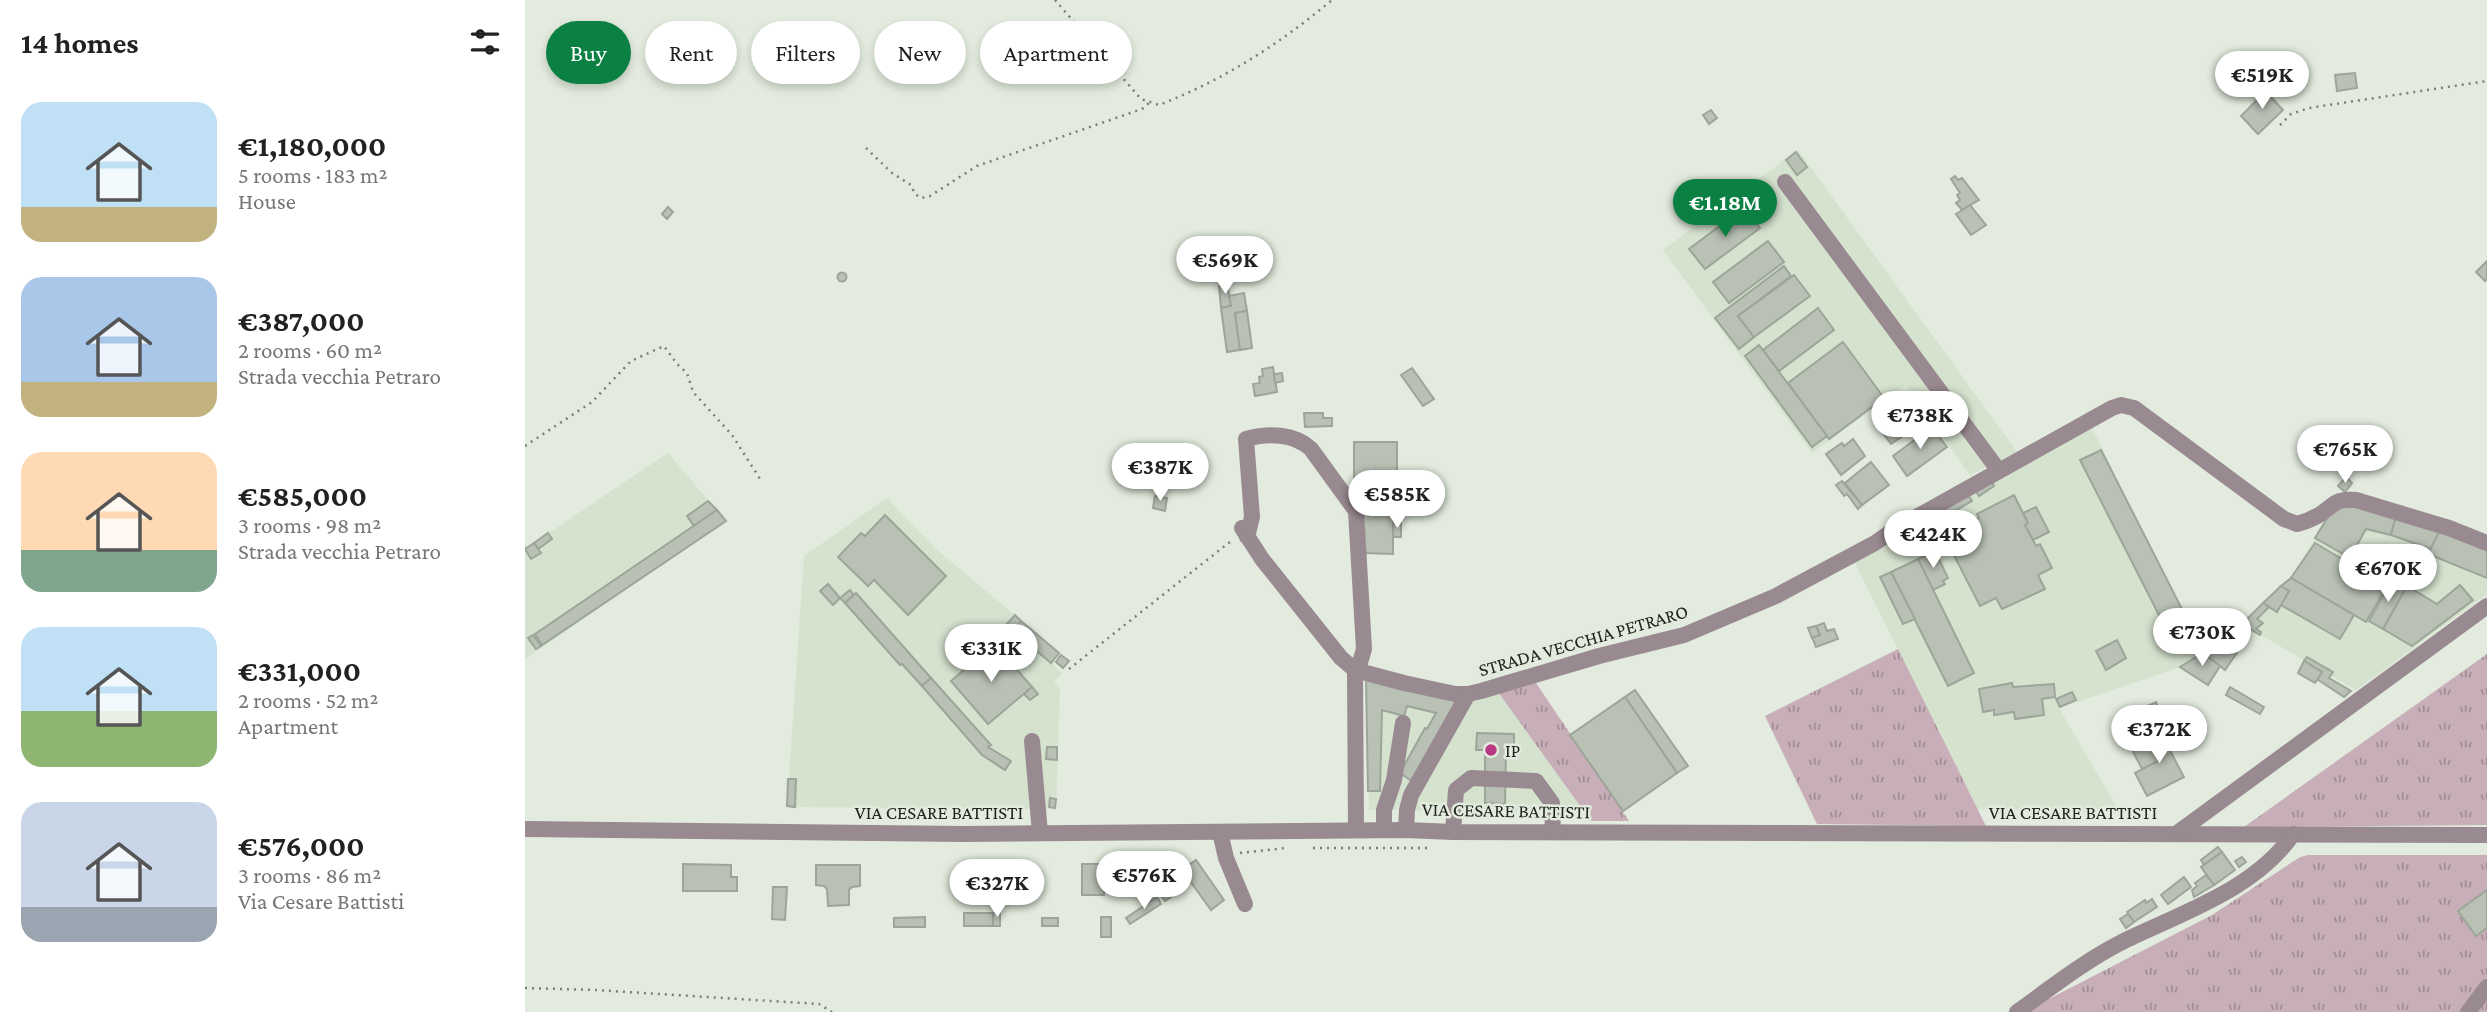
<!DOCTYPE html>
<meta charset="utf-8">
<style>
body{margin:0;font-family:"Crimson Pro",serif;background:#f6f6f6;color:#222;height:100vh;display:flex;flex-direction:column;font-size:26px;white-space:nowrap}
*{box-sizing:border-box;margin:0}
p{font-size:23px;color:#767676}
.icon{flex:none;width:38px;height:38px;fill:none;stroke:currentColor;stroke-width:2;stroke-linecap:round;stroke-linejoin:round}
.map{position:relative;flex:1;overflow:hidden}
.details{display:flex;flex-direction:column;background:#fff;width:525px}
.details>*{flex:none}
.hud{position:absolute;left:21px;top:21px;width:665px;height:63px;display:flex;gap:14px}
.price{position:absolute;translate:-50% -60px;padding:0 16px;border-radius:24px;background:#fff;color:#222;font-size:23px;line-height:46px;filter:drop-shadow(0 2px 4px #0008)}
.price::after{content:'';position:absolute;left:50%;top:42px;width:21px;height:16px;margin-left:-10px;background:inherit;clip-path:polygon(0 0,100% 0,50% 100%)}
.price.selected{background:#0b8043;color:#fff}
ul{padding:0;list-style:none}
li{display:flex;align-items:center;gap:21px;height:175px;padding:0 21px}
li span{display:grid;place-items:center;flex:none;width:196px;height:140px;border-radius:21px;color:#555}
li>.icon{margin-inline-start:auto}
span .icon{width:84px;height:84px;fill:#fffc;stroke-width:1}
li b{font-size:30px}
h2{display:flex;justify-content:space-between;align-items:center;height:84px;padding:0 21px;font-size:30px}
.pill{padding:0 24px;border-radius:32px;background:#fff;box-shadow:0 4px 10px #0003;font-size:24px;line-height:63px}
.pill.selected{background:#0b8043;color:#fff}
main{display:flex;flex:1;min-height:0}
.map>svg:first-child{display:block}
.built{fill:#d5e2ce}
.grass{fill:url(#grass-tufts)}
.building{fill:#b9c1b5;stroke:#9da599;stroke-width:2}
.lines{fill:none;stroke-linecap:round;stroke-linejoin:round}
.path{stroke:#7a7f76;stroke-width:2.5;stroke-dasharray:2 5;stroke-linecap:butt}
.minor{stroke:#998a91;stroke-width:16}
.poi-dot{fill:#b93883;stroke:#e2ebdd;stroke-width:2.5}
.labels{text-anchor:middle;stroke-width:5;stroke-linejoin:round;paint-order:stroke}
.street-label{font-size:19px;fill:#21241f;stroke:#e2ebdd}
.poi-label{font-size:19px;fill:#21241f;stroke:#e2ebdd;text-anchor:start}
</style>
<main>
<section class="details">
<h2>14 homes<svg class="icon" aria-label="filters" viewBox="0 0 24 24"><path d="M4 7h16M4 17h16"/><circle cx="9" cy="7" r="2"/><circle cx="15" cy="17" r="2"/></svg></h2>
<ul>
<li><span style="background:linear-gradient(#bfe0f5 75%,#c2b280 0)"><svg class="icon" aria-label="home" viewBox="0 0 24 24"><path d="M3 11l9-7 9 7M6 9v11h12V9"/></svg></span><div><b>€1,180,000</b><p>5 rooms · 183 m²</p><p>House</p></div></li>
<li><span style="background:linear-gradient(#a9c7e8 75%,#c2b280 0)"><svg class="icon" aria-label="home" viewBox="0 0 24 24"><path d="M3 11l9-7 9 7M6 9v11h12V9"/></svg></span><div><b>€387,000</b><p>2 rooms · 60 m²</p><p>Strada vecchia Petraro</p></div></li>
<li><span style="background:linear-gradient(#ffd9b3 70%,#7fa58c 0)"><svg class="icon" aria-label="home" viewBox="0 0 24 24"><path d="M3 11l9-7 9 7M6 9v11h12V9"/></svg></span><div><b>€585,000</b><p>3 rooms · 98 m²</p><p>Strada vecchia Petraro</p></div></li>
<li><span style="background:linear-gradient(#bfe0f5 60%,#8fb573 0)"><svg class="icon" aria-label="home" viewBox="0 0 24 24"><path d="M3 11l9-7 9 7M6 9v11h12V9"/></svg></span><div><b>€331,000</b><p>2 rooms · 52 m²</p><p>Apartment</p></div></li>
<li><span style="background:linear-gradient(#c9d6e8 75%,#9aa5b1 0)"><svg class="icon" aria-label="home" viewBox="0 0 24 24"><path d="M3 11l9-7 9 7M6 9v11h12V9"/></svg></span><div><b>€576,000</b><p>3 rooms · 86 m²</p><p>Via Cesare Battisti</p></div></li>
</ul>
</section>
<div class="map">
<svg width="1962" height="1012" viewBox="0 0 1962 1012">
<defs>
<pattern id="grass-tufts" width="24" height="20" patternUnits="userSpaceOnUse" patternTransform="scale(1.75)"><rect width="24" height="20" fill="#c7aeb9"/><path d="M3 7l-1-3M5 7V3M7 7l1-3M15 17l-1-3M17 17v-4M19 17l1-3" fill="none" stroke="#a18d96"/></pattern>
</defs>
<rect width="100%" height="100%" fill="#e2ebdd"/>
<!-- built -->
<g class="built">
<polygon points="1273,150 1492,452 1445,475 1381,385 1287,453 1138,250"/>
<polygon points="1566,426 1678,653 1655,667 1534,708 1595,813 1452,809 1329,561"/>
<polygon points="143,453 201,521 0,659 0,549"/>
<polygon points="362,498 411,549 536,654 528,664 537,673 529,682 535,688 531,809 262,807 279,556"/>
<polygon points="1806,512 1962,549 1962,594 1831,690 1717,624 1766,578"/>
<polygon points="841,678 933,704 872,810 844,810"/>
<polygon points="973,692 1060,812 890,811 890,796 948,699"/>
</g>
<!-- grass -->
<g class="grass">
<polygon points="1373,649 1461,826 1292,824 1240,716"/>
<polygon points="1962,654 1962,825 1719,827"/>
<polygon points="1009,680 1104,821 1066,821 973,692"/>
<polygon points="1783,855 1962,855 1962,1012 1505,1012 1516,1003 1687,915 1775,857"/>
</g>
<!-- building -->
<g class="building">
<polygon points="1830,73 1832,88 1812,91 1810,75"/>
<polygon points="1735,85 1758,110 1733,134 1716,116 1734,98 1728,91"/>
<polygon points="1186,110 1192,118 1184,124 1178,115"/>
<polygon points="1271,152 1282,167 1272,175 1261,160"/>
<polygon points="1430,176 1433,180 1437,178 1454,200 1437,210 1431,203 1435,200 1432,195 1435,193 1426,179"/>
<polygon points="1229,182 1244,202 1238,206 1223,186"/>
<polygon points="1445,205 1461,225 1446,235 1431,214"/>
<polygon points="143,207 148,212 142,219 137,214"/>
<polygon points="1219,208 1235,228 1180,269 1164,249"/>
<polygon points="1243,241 1259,262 1204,303 1188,282"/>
<polygon points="1962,261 1962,279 1960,281 1951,272"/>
<polygon points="1259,266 1266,276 1213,316 1229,337 1214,349 1190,318"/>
<circle cx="317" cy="277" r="4.5"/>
<polygon points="1269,275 1285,296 1229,337 1213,316"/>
<polygon points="702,283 706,306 696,308 694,286"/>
<polygon points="719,293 722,311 710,313 715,350 702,352 696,308 706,306 704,296"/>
<polygon points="1293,308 1309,330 1254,371 1238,350"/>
<polygon points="722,311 727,348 715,350 710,313"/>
<polygon points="1318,342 1359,398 1304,439 1263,383"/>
<polygon points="1234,345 1302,436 1287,447 1220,356"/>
<polygon points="748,367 752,392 730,396 728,384 735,383 734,377 738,376 737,369"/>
<polygon points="887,368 909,399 898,406 876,375"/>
<polygon points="757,373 758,381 750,383 749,374"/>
<polygon points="1372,410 1387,430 1366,444 1352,425"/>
<polygon points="779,413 798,413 798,418 807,418 807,426 780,427"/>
<polygon points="1407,427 1422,447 1382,476 1368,456"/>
<polygon points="1328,439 1340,456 1316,475 1301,454 1317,443 1319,446"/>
<polygon points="829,442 872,442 872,500 868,500 868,554 838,553 838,500 829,500"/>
<polygon points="1576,450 1660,615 1639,625 1555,460"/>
<polygon points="1346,462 1364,485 1337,505 1320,483"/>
<polygon points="1821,477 1827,483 1820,492 1813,486"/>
<polygon points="1466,480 1469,486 1454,496 1450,490"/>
<polygon points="1317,481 1337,505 1333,509 1322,494 1319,496 1311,485"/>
<polygon points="1442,493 1447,501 1383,538 1378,529"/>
<polygon points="1489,495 1503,523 1500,525 1511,546 1515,544 1527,568 1513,575 1520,589 1477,609 1471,598 1455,606 1419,536 1454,518 1452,514"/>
<polygon points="630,496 642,498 640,511 628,508"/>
<polygon points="183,501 192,510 169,526 162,516"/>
<polygon points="1826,504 1871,516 1866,535 1841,529 1825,558 1790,538 1806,512"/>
<polygon points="1511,507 1524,532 1508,540 1500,525 1503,523 1498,513"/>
<polygon points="192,510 201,521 17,645 10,634"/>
<polygon points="360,515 421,576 383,615 349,580 343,586 313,557 336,533 340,536"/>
<polygon points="1871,516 1915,530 1906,549 1866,535"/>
<rect x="868" y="523" width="8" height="14"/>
<polygon points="1915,530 1962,549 1962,578 1903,554"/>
<polygon points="23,533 27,539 13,549 9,543"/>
<polygon points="9,543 16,553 6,559 0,549"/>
<polygon points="1790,543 1862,586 1841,622 1766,578"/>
<polygon points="1410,551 1423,578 1418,581 1420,584 1408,590 1393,559"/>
<polygon points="1393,559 1449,673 1423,686 1366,572"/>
<polygon points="1366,572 1390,619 1378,624 1355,577"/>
<polygon points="1766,578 1829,615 1815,639 1756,605 1764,591 1756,586"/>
<polygon points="1868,578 1882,586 1858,629 1844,621"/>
<polygon points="303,584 315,598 308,605 295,591"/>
<polygon points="1935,585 1948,600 1887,646 1858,629 1882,586 1912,604"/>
<polygon points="1756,586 1764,591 1752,612 1738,603"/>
<polygon points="325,590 329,595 320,603 315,598"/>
<polygon points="331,593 406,678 397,686 377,664 375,665 320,603"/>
<polygon points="1738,603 1744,607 1732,619 1738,623 1731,629 1736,632 1735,635 1717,624"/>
<polygon points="490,615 496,621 488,631 481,625"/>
<polygon points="496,621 534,653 526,663 488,631"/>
<polygon points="1299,623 1302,631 1309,629 1313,639 1291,647 1287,637 1295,635 1291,626"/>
<polygon points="1717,624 1724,630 1715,642 1703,633"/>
<polygon points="1291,626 1295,635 1287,638 1283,628"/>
<polygon points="1703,633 1718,644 1700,670 1678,653"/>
<polygon points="8,635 16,646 11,649 3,638"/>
<polygon points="1592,640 1601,658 1581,670 1571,651"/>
<polygon points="469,643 507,687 463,724 426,681"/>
<polygon points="1678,653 1695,666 1683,685 1655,667"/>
<polygon points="536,655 544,661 538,668 531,662"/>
<polygon points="1782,657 1808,672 1804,678 1826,691 1819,697 1792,679 1797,672 1779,661"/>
<polygon points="1779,661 1797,672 1790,683 1773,673"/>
<polygon points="406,678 466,745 463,747 486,761 480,770 457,755 397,686"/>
<polygon points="841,678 930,698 933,704 888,782 875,773 900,728 902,729 911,713 882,706 879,716 857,710 855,791 843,791"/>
<polygon points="1487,683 1488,687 1529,684 1530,697 1517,699 1519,715 1490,719 1489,712 1469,715 1469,710 1458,712 1454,689"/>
<polygon points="507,687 513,694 505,700 499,694"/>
<polygon points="1705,687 1739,707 1735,714 1701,695"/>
<polygon points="1110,690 1163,766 1152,773 1100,697"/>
<polygon points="1547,692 1551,700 1535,707 1531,699"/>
<polygon points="1100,697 1152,773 1098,811 1045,735"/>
<polygon points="1631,702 1640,725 1627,731 1622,722 1617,725 1613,719 1619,716 1616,709"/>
<polygon points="1622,722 1627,731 1633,728 1659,777 1622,796 1610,773 1635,760 1617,725"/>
<polygon points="1617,725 1635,760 1617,769 1604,744 1599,746 1595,737"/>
<polygon points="952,733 989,734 989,750 981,750 980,804 960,803 960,750 951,750"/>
<polygon points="522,747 532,747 532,760 521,759"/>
<polygon points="263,779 271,779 270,807 262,806"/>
<polygon points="525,798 531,799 530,808 524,807"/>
<polygon points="1693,847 1697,852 1679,865 1676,860"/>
<polygon points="1697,852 1710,870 1689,885 1676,867"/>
<polygon points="1717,857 1721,862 1714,867 1710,861"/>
<polygon points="671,860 699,900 686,910 662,877 649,886 653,892 640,901 631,888"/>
<polygon points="158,864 206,865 206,877 212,877 212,891 158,891"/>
<polygon points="557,864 588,864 588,891 579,891 579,895 557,895"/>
<polygon points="291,865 335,865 335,886 327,887 324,890 324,905 303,906 302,889 299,886 291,885"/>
<polygon points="440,865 478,866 478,891 440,891"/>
<polygon points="1681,875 1689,885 1669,897 1667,890 1672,886 1670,883"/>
<polygon points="1659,877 1666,887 1643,904 1636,895"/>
<polygon points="248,887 262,887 260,920 247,919"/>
<polygon points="1962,890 1962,928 1951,936 1933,911"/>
<polygon points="632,897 636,904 605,924 601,918"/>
<polygon points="1627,899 1632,907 1609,922 1602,912 1620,900 1621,903"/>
<rect x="439" y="913" width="29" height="13"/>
<rect x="468" y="913" width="7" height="13"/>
<polygon points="1603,914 1609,922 1601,928 1595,919"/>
<polygon points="400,917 400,927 369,927 369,918"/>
<rect x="576" y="917" width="10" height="20"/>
<rect x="517" y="918" width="16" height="8"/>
</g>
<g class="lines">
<!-- path -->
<g class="path">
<path d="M 530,0 L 616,99 L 634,105 C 700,79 753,45 807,0"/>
<polyline points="1755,125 1766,114 1784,108 1962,81"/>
<polyline points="341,148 367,173 386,185 390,194 396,198 405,196 452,166 617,109 624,103"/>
<polyline points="0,446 67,402 106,361 139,346 152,364 162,373 168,392 207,435 237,482"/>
<polyline points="544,669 706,541"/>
<polyline points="788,848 907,848"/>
<polyline points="715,853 760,848"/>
<polyline points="0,988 70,990 294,1004 307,1012"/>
</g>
<!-- minor -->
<g class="minor">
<polyline points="1260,182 1474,471"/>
<path d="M 717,528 L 737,559 L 816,658 L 830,670 L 879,683 L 930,694 L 943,694 L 956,691 L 1074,656 L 1159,635 L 1251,596 L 1350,543 L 1370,529 L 1587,408 L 1596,405 L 1609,408 L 1759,519 L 1772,524 C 1780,522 1787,519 1794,515 C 1810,505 1809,498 1831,500 L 1924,528 L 1962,543"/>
<path d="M 722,537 L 727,517 L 721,439 C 743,433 769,433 786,449 L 831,511 L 839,649 L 834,666 L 830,670 L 831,830"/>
<polyline points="507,741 515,833"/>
<polyline points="0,829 438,834 881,830 928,832 1962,835"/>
<polyline points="859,830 859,810 869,780 878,723"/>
<polyline points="881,830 882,810 886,795 943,694"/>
<polyline points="695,832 701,858 720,904"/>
<polyline points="928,832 931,790 946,778 1011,781 1027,803 1028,832"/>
<polyline points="1651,834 1962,606"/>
<path d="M 1492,1012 C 1527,987 1561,960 1599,941 C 1656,913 1731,889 1768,834"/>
<polyline points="1943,1012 1962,987"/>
</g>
</g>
<!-- markers -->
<circle class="poi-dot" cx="966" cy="750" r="7"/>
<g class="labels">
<!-- street labels -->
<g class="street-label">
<text transform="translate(1058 640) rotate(-16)" y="7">STRADA VECCHIA PETRARO</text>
<text transform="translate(981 810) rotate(1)" y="7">VIA CESARE BATTISTI</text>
<text x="414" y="819">VIA CESARE BATTISTI</text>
<text x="1548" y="819">VIA CESARE BATTISTI</text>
</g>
<!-- poi labels -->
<g class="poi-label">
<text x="980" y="757">IP</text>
</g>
</g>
</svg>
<b class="price" style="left:1737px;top:111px">€519K</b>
<b class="price selected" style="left:1200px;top:239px">€1.18M</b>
<b class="price" style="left:700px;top:296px">€569K</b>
<b class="price" style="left:1395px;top:451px">€738K</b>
<b class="price" style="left:1820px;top:485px">€765K</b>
<b class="price" style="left:635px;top:503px">€387K</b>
<b class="price" style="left:872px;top:530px">€585K</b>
<b class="price" style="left:1408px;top:570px">€424K</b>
<b class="price" style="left:1863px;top:604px">€670K</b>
<b class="price" style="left:1677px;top:668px">€730K</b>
<b class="price" style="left:466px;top:684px">€331K</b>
<b class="price" style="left:1634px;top:765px">€372K</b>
<b class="price" style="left:619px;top:911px">€576K</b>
<b class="price" style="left:472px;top:919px">€327K</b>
<div class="hud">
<a class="pill selected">Buy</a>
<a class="pill">Rent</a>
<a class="pill">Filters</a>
<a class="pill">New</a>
<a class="pill">Apartment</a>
</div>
</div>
</main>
